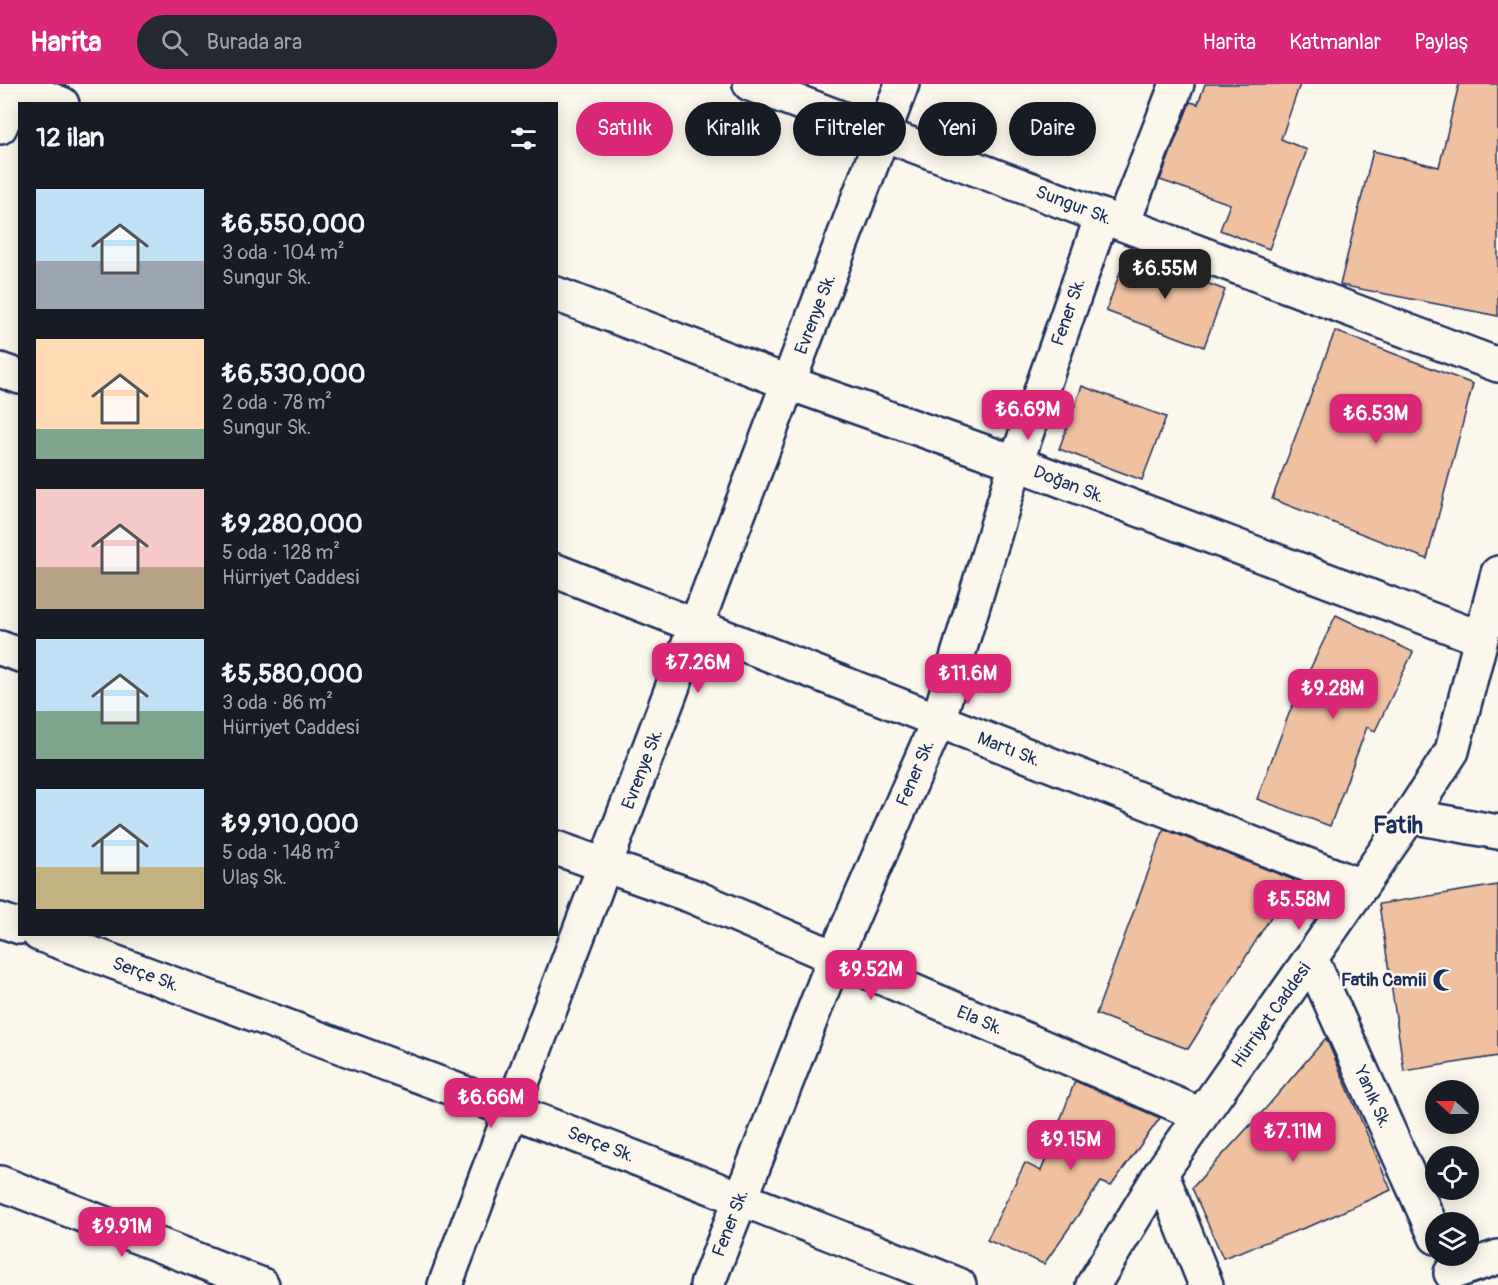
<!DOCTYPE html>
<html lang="tr">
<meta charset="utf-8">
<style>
body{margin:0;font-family:Pangolin,sans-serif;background:#242831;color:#f1f3f6;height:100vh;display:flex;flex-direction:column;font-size:22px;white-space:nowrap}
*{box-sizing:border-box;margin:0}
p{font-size:20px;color:#9ea1a6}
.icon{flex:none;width:33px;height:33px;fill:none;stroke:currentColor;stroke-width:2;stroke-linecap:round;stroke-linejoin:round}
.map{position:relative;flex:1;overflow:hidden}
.panel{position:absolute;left:18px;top:18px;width:540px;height:834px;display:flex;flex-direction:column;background:#171b24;border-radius:0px;box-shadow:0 3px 15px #0003}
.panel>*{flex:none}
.hud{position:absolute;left:576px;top:18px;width:570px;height:54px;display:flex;gap:12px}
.needle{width:39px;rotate:291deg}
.tools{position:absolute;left:1425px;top:996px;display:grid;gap:12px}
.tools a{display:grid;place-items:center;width:54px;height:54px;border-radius:50%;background:#171b24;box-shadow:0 3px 15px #0003;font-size:30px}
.price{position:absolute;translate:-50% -51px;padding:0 14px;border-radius:12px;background:#db2777;color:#fff;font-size:20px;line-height:39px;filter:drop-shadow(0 2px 3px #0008)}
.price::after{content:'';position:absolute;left:50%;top:36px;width:18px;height:14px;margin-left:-9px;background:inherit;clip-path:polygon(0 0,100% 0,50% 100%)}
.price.selected{background:#222;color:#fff}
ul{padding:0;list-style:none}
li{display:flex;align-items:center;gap:18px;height:150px;padding:0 18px}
li span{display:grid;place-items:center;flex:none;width:168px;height:120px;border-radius:0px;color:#555}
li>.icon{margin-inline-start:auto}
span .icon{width:72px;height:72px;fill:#fffc;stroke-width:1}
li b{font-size:26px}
h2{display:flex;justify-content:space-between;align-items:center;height:72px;padding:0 18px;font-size:26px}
.chip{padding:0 21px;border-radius:27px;background:#171b24;box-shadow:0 3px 15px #0003;font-size:21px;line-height:54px}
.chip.selected{background:#db2777;color:#fff}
header{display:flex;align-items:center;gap:36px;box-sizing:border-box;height:84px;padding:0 30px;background:#db2777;color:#fff}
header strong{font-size:28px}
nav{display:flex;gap:33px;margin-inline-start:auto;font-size:21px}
.search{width:420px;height:54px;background:#242831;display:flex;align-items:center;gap:15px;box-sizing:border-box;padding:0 21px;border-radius:33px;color:#9ea1a6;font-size:22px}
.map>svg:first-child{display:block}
.building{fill:#f0c1a0;stroke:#1b2f5e;stroke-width:1.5}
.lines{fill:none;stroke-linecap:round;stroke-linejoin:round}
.minor-casing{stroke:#1b2f5e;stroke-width:38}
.minor{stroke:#fbf7ec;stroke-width:33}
.labels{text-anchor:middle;stroke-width:5;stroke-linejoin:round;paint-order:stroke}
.street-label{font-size:18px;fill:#1b2f5e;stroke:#fbf7ec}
.poi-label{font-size:18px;font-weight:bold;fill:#1b2f5e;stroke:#fbf7ec;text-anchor:end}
.district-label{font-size:24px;font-weight:bold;fill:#1b2f5e;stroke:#fbf7ec}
</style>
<header>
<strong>Harita</strong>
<div class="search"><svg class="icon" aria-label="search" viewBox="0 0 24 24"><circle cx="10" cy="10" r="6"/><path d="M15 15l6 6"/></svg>Burada ara</div>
<nav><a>Harita</a><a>Katmanlar</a><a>Paylaş</a></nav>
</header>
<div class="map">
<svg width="1498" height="1201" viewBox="0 0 1498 1201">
<rect width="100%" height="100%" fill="#fbf7ec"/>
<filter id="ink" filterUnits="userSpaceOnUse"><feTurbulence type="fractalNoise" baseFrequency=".0167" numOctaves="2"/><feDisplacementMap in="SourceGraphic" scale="12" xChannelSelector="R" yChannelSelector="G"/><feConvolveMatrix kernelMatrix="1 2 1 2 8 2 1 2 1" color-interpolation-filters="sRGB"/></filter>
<g filter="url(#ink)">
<!-- building -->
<g class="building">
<polygon points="1205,0 1300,0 1281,55 1307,66 1269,165 1220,146 1230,120 1160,96 1190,18 1198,20"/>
<polygon points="1459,0 1498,0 1498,232 1340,201 1373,67 1439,83"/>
<polygon points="1127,169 1225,206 1204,263 1106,227"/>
<polygon points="1335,247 1473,300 1427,475 1272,415"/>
<polygon points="1082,302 1166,333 1142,396 1059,365"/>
<polygon points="1336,531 1413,568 1375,647 1367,643 1330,742 1257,715 1290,627"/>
<polygon points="1164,745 1294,796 1188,965 1096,930"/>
<polygon points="1498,801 1498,972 1404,987 1379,820"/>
<polygon points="1326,954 1391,1106 1315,1140 1223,1174 1192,1104 1266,1024"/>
<polygon points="1075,997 1160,1034 1111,1102 1101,1098 1044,1180 987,1156 1025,1079 1041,1087"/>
</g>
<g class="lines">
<!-- minor casing -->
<g class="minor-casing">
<g id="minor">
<polyline points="11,0 62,20"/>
<polyline points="750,0 1498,281"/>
<polyline points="0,43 19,0"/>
<polyline points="1123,139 1177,0"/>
<polyline points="556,210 789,299 1016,379 1480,554"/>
<polyline points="0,286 20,293"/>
<polyline points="556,487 1361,802"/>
<polyline points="0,564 20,571"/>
<polyline points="1410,732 1498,748"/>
<polyline points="556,764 692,812 1201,1031"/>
<polyline points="0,836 20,843"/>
<path d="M 39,850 C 347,965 654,1078 959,1201"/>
<polyline points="1311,874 1436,1153"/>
<polyline points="1161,1089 1206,1201"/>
<polyline points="0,1099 262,1201"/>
<polyline points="1451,1189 1498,1173"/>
<polyline points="445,1201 902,0"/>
<polyline points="707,1201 835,873 938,637 1016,379 1102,132"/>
<polyline points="1093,1201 1161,1089 1410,732 1452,667 1498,489"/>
</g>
</g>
<!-- minor -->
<use href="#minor" class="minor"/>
</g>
</g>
<!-- icons -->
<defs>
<g id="mosque-bare" transform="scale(1.8)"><path d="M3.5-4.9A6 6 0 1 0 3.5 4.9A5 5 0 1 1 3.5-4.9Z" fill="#1b2f5e" stroke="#fbf7ec" stroke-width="2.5" paint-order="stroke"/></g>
</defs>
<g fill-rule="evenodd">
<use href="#mosque-bare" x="1444" y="896"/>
</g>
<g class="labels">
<!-- street labels -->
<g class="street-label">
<text transform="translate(1074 121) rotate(21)" y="6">Sungur Sk.</text>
<text transform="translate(1068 228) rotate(-71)" y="6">Fener Sk.</text>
<text transform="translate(815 230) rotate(-69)" y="6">Evrenye Sk.</text>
<text transform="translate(1069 400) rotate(21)" y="6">Doğan Sk.</text>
<text transform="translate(1009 665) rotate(21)" y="6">Martı Sk.</text>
<text transform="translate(642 685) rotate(-69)" y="6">Evrenye Sk.</text>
<text transform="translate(915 689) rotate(-67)" y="6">Fener Sk.</text>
<text transform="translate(146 890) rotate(20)" y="6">Serçe Sk.</text>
<text transform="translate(1271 931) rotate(-55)" y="6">Hürriyet Caddesi</text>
<text transform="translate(980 936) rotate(23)" y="6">Ela Sk.</text>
<text transform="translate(1373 1013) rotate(66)" y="6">Yanık Sk.</text>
<text transform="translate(601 1060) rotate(21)" y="6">Serçe Sk.</text>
<text transform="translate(730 1139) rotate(-69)" y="6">Fener Sk.</text>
</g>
<!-- poi labels -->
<g class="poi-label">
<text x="1426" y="902">Fatih Camii</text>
</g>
<!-- district labels -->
<g class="district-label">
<text x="1398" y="749">Fatih</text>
</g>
</g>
</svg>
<div class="tools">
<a><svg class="needle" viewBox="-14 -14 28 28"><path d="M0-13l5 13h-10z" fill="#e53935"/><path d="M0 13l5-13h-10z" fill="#9ea1a6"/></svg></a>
<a><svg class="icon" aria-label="locate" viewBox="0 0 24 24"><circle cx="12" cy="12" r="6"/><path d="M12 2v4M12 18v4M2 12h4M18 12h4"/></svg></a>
<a><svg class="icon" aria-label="layers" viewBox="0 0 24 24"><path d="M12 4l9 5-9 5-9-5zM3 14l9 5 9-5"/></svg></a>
</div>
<b class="price selected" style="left:1165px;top:216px">₺6.55M</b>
<b class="price" style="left:1028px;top:357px">₺6.69M</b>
<b class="price" style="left:1376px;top:361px">₺6.53M</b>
<b class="price" style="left:698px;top:610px">₺7.26M</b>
<b class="price" style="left:968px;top:621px">₺11.6M</b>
<b class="price" style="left:1333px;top:636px">₺9.28M</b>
<b class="price" style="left:1299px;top:847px">₺5.58M</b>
<b class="price" style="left:871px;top:917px">₺9.52M</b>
<b class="price" style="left:491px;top:1045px">₺6.66M</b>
<b class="price" style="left:1293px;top:1079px">₺7.11M</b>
<b class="price" style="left:1071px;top:1087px">₺9.15M</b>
<b class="price" style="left:122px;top:1174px">₺9.91M</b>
<div class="hud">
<a class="chip selected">Satılık</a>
<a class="chip">Kiralık</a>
<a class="chip">Filtreler</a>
<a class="chip">Yeni</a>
<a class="chip">Daire</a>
</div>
<section class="panel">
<h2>12 ilan<svg class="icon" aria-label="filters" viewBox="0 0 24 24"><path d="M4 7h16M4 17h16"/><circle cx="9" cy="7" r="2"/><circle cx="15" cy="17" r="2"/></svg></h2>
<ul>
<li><span style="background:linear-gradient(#bfe0f5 60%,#9aa5b1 0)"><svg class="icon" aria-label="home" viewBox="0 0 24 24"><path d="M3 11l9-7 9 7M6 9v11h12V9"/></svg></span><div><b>₺6,550,000</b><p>3 oda · 104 m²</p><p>Sungur Sk.</p></div></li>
<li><span style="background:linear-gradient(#ffd9b3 75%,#7fa58c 0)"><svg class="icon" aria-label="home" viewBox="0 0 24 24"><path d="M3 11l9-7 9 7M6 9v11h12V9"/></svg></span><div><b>₺6,530,000</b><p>2 oda · 78 m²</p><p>Sungur Sk.</p></div></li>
<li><span style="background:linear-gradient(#f6c9c9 65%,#b9a48a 0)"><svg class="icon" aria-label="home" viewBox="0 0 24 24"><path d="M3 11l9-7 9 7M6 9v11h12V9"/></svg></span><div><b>₺9,280,000</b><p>5 oda · 128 m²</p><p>Hürriyet Caddesi</p></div></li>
<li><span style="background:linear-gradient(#bfe0f5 60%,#7fa58c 0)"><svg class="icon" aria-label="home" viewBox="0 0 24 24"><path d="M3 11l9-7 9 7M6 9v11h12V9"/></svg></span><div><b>₺5,580,000</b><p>3 oda · 86 m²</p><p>Hürriyet Caddesi</p></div></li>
<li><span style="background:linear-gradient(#bfe0f5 65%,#c2b280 0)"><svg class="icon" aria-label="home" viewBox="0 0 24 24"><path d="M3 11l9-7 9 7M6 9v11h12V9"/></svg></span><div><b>₺9,910,000</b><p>5 oda · 148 m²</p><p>Ulaş Sk.</p></div></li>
</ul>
</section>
</div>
